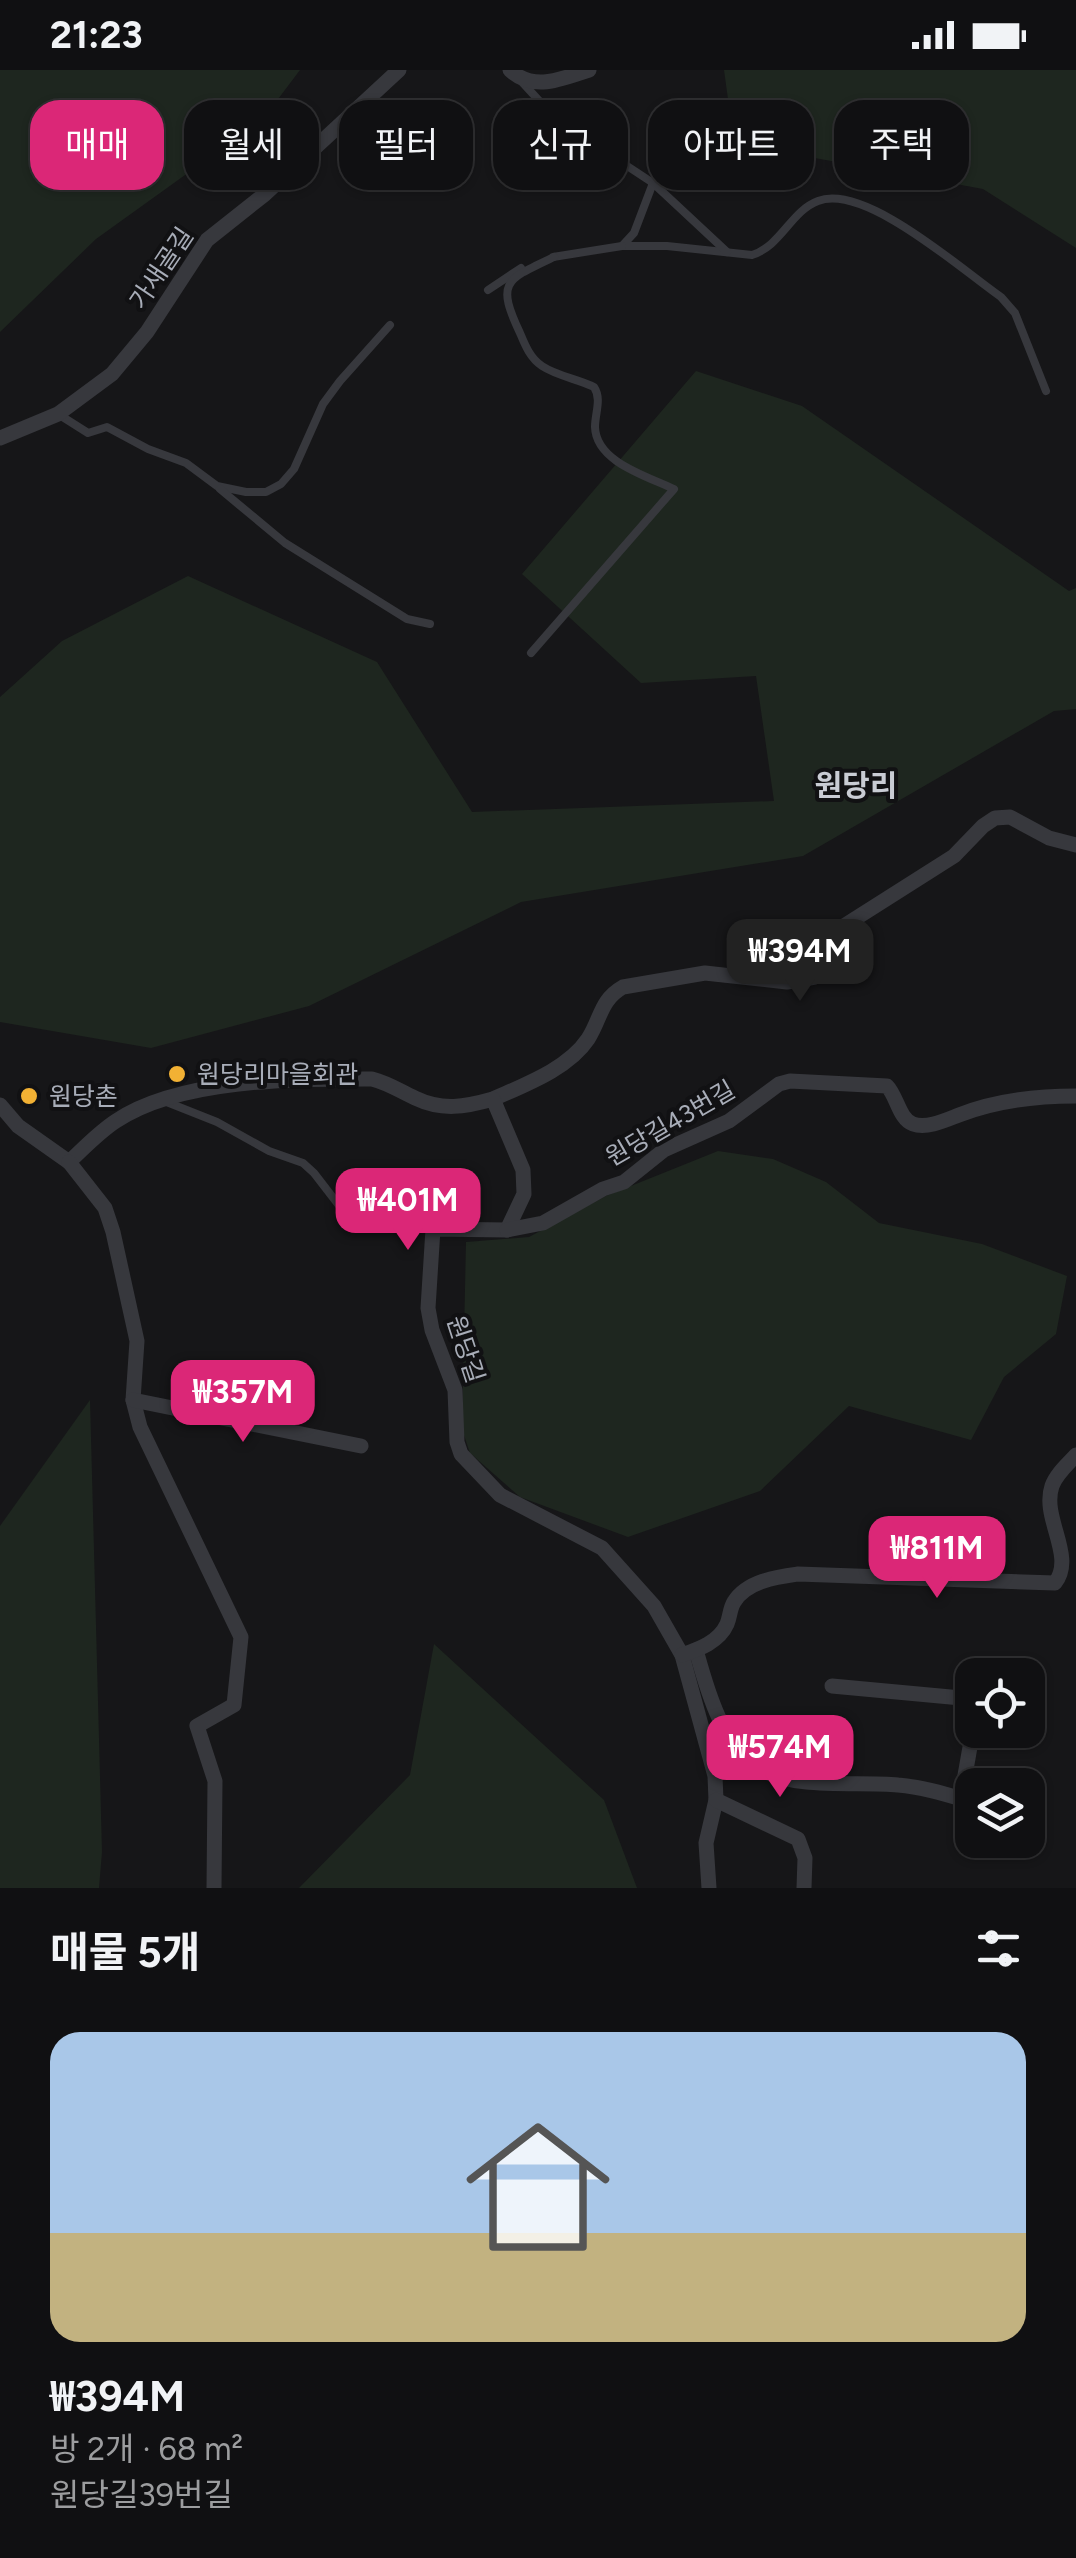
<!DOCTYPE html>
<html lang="ko">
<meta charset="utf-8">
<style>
body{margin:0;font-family:Figtree,"Noto Sans KR",sans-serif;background:#1e1e20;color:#f1f3f6;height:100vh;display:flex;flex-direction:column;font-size:38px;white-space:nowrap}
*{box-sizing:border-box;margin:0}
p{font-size:32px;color:#9c9d9f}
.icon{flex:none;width:55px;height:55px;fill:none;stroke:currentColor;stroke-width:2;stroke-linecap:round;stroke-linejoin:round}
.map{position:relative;height:1818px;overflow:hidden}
.drawer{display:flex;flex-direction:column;background:#101012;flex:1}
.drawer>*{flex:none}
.guide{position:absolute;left:30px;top:30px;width:1018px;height:90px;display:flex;gap:20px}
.controls{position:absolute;left:955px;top:1588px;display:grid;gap:20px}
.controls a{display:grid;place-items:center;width:90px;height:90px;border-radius:20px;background:#101012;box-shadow:0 2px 8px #0004,0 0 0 2px #303032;font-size:50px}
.price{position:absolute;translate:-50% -85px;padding:0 22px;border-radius:20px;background:#db2777;color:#fff;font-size:32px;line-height:65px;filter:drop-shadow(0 2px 5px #0008)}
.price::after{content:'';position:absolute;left:50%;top:60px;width:30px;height:22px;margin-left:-15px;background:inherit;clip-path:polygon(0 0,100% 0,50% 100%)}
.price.selected{background:#222;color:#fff}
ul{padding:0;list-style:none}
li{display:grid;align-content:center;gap:20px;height:530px;padding:0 50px}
li span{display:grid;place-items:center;height:310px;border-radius:30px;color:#555}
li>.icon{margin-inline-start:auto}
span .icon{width:180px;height:180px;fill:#fffc;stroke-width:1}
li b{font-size:42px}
h2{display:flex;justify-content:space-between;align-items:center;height:120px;padding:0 50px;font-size:42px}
.tag{padding:0 35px;border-radius:30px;background:#101012;box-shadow:0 2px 8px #0004,0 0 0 2px #303032;font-size:35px;line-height:90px}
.tag.selected{background:#db2777;color:#fff}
.status{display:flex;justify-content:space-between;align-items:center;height:70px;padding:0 50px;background:#101012;direction:ltr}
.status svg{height:28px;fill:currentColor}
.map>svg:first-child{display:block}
.green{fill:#1e261f}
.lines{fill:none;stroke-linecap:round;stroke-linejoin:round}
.lane{stroke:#37383d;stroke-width:8}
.street{stroke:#37383d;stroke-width:15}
.poi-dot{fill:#f2b134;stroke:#111113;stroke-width:4}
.labels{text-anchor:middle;stroke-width:8;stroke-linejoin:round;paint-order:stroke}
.street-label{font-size:25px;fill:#a8adb8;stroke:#111113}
.poi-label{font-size:25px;fill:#a8adb8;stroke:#111113;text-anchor:start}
.quarter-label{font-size:30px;font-weight:bold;fill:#c9ccd4;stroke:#111113}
</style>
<div class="status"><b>21:23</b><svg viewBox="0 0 49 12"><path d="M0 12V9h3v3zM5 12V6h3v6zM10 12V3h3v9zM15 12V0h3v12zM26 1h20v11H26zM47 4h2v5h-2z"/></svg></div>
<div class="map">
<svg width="1076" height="1818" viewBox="0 0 1076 1818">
<rect width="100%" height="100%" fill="#161618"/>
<!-- green -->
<g class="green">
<polygon points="0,0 300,0 263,49 96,169 0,262"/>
<polygon points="724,0 1076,0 1076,178 983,119 734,73"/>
<polygon points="696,301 802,336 1069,521 1076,518 1076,639 1054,641 803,786 521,832 309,936 151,978 0,952 0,627 62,571 188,506 377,592 472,742 774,731 756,606 641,613 522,504"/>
<polygon points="718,1081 773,1089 826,1112 879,1153 982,1174 1067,1206 1056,1264 1004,1307 971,1370 849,1336 760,1421 628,1467 520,1427 470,1383 462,1359 466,1172 529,1167 606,1126"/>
<polygon points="90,1330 102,1782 99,1818 0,1818 0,1456"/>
<polygon points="434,1574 604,1730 637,1818 299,1818 410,1705"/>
</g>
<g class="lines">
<!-- lane -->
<g class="lane">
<path d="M 522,12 L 543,35 L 591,51 L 601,58 L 615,88 L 653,113 L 634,163 L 622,176 L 667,176 L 752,185 C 781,176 791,141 818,131 C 865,113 962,200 1001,227 L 1015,243 L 1046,321"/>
<polyline points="653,113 727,182"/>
<polyline points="553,187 622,176"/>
<polyline points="488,220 521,198"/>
<polyline points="58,344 88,363 107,357 148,379 186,393 217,416 246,422 266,422 281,414 294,399 323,334 340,311 390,255"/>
<polyline points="220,419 285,473 407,549 430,554"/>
<path d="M 531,583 L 674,419 C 647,406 596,392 595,357 C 595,343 602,329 594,317 C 578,309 557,306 542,296 C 530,288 525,275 520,263 C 496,212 505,210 554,187"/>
<polyline points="164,1031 217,1052 269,1081 303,1093 314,1103 341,1138 352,1150 366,1156 433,1159"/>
</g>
<!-- street -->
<g class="street">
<path d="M 510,0 C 534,22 561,9 589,0"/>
<polyline points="0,368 58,344 112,304 147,262 207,170 265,124 399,0"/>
<path d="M 493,1029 C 524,1015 568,999 588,969 C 601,949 600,930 623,917 L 705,903 L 787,912 L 815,907 L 839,859 L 954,786 L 983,756 L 995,748 L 1010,747 L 1049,768 L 1076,775"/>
<path d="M 0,1035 L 18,1056 L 69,1092 C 84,1078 99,1062 116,1051 C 180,1008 296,1009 372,1009 C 388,1013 400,1021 415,1028 C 442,1041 465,1037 493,1029 L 523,1100 L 524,1124 L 507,1160 L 433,1159 L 428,1238 L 432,1260 L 455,1320 L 457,1372 L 461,1384 L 500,1425 L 602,1478 L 654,1536 L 682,1585 L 715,1706 L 716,1730 L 706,1773 L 709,1818"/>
<polyline points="69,1092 105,1138 113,1162 137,1271 133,1330 140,1357 241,1567 234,1635 197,1656 215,1711 214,1818"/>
<path d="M 507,1160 L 543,1153 L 603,1119 L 624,1112 L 664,1080 L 729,1051 L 779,1014 L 790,1011 L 887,1016 C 897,1026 899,1049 913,1054 C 927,1059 946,1050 959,1045 C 997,1030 1036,1026 1076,1026"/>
<polyline points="133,1330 361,1376"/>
<path d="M 696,1580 C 708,1623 721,1673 761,1699 C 794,1720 859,1711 898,1715 C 923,1717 948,1725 972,1732"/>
<path d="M 682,1585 C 699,1579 719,1572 727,1554 C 730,1547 730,1538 734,1532 C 747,1511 777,1507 798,1504 L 1055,1513 C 1076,1486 1041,1448 1052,1416 C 1056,1404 1068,1394 1076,1385"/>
<polyline points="993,1605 1010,1595 1025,1595"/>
<polyline points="832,1616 972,1629"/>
<polyline points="961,1728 973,1660"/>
<polyline points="716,1730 798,1769 805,1788 804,1818"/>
</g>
</g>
<!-- markers -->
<g class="poi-dot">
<circle cx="177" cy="1004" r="10"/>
<circle cx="29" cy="1026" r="10"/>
</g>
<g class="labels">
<!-- street labels -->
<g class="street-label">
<text transform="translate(161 198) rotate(-56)" y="9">가새골길</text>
<text transform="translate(670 1053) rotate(-30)" y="9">원당길43번길</text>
<text transform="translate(466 1279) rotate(72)" y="9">원당길</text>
</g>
<!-- poi labels -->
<g class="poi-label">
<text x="197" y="1013">원당리마을회관</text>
<text x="49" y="1035">원당촌</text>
</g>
<!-- quarter labels -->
<g class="quarter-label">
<text x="856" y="726">원당리</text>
</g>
</g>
</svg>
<div class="controls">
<a><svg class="icon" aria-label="locate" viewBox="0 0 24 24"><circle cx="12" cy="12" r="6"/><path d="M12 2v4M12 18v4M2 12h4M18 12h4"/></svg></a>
<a><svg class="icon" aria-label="layers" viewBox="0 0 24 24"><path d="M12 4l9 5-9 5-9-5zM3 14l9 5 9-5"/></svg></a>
</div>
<b class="price selected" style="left:800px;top:934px">₩394M</b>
<b class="price" style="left:408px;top:1183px">₩401M</b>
<b class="price" style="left:243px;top:1375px">₩357M</b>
<b class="price" style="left:937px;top:1531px">₩811M</b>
<b class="price" style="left:780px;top:1730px">₩574M</b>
<div class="guide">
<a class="tag selected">매매</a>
<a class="tag">월세</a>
<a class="tag">필터</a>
<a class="tag">신규</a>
<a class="tag">아파트</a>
<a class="tag">주택</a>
</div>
</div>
<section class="drawer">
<h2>매물 5개<svg class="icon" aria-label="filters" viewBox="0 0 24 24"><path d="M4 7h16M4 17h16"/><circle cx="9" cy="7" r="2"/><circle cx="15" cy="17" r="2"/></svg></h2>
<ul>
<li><span style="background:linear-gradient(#a9c7e8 65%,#c2b280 0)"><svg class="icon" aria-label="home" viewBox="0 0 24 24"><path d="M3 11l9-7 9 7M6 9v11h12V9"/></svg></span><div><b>₩394M</b><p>방 2개 · 68 m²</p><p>원당길39번길</p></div></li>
</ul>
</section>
